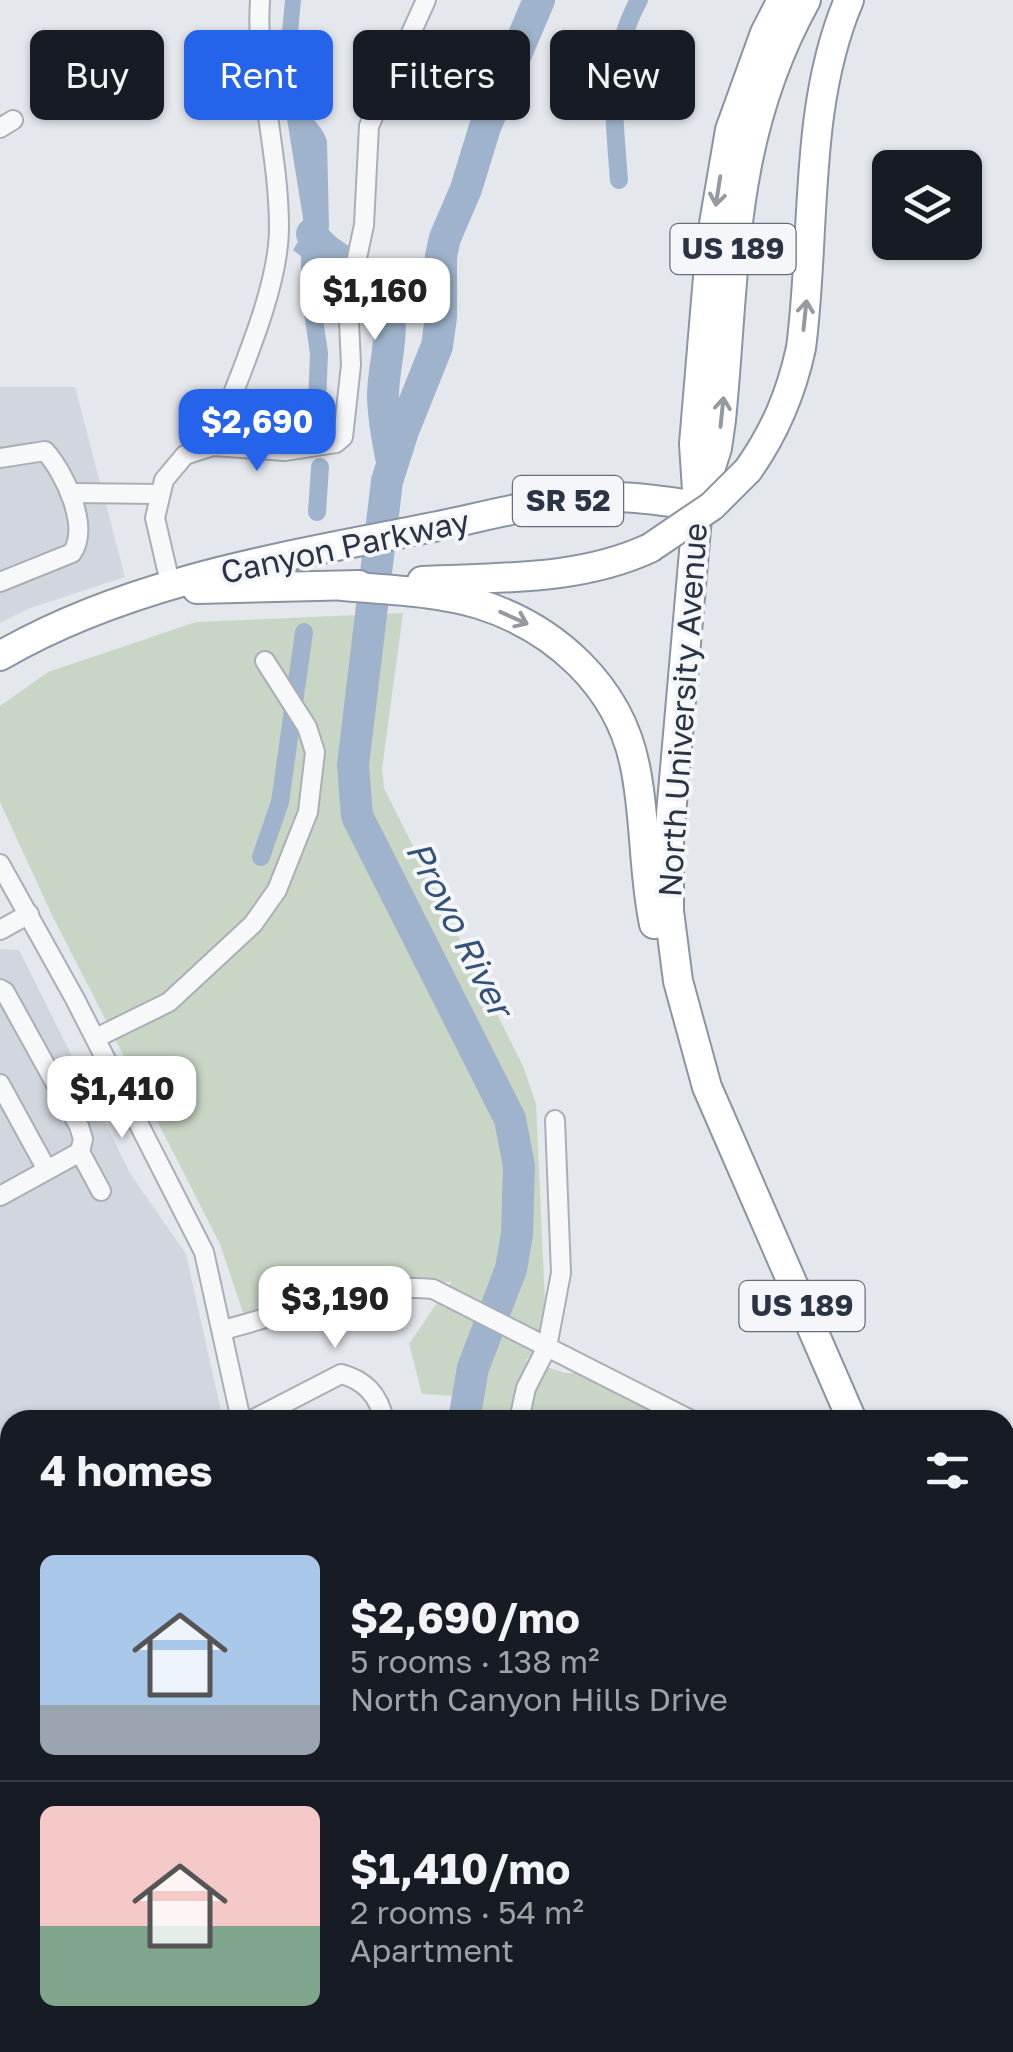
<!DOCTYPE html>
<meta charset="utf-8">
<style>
body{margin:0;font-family:"Golos Text",sans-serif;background:#20242c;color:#f1f3f6;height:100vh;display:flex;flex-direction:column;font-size:38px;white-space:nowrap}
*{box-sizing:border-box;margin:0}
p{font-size:32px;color:#9ea1a6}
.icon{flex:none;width:55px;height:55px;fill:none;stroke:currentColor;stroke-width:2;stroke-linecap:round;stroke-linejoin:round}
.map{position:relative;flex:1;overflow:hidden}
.side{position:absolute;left:0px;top:1410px;width:1015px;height:642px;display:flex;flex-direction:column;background:#171b24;border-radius:30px 30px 0 0;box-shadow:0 2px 8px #0004}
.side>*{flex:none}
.guide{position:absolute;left:30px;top:30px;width:955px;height:90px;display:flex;gap:20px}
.tools{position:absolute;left:872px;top:150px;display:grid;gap:20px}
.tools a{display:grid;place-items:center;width:110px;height:110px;border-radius:15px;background:#171b24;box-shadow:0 2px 8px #0004;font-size:50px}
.price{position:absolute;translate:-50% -85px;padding:0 22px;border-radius:20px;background:#fff;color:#222;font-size:32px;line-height:65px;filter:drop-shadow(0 2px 5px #0008)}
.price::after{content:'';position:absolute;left:50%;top:60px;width:30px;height:22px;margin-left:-15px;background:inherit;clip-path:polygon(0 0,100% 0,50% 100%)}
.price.on{background:#2563eb;color:#fff}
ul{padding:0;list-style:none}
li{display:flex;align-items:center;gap:30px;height:250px;padding:0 40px}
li+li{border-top:2px solid #363941}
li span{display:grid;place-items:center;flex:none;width:280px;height:200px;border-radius:15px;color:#555}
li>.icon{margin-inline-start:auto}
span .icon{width:120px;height:120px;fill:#fffc;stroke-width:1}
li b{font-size:42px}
h2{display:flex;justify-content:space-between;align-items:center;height:120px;padding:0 40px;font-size:42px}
.tag{padding:0 35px;border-radius:15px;background:#171b24;box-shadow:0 2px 8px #0004;font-size:35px;line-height:90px}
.tag.on{background:#2563eb;color:#fff}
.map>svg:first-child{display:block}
.built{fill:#d2d6de}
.green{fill:#c9d6c5}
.water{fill:#9fb4cc}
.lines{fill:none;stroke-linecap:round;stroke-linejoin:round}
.stream{stroke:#9fb4cc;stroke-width:5}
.canal{stroke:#9fb4cc;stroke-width:18}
.river{stroke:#9fb4cc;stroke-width:32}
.minor-casing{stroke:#a9aeb7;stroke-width:22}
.highway-casing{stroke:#8b94a3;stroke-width:32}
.minor{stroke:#f7f8fa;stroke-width:18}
.highway{stroke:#fff;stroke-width:28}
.highway-bridge-casing{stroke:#8b94a3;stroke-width:32;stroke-linecap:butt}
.highway-bridge{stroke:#fff;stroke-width:28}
.oneway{stroke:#959aa2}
.labels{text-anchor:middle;stroke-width:8;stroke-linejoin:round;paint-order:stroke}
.shield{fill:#f4f6f9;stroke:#676e7b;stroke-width:2.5}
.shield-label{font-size:30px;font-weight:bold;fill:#2b3445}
.street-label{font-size:32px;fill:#2b3445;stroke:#f4f6f9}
.water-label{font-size:35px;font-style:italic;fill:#34527a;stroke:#f4f6f9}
</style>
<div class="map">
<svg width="1013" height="2052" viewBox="0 0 1013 2052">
<rect width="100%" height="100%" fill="#e4e7ec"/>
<!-- built -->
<g class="built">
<polygon points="0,387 75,387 125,577 30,608 0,623"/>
<polygon points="0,949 19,950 131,1175 186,1254 223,1420 10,1420 10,1557 0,1544"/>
<polygon points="0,1567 10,1579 10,2042 41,2043 43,2052 0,2052"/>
<polygon points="1005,2029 1013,2052 684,2052 680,2043 1005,2042"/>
</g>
<!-- green -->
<g class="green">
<polygon points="403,613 382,769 384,788 523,1066 536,1104 547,1347 525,1360 565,1373 576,1373 668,1420 454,1420 454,1396 422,1394 409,1344 452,1281 247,1324 220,1244 51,913 0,802 0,706 48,672 196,622"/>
<polygon points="496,2043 680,2043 684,2052 496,2052"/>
</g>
<!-- water -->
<path class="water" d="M 285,0 L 301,0 C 298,32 293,76 306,107 C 312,120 323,127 327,141 L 329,227 L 317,269 L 313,273 L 304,275 L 302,257 L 293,250 L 303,233 L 303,218 L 281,82 L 280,52 Z"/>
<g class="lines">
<!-- stream -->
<polyline class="stream" points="480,2042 482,2052"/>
<!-- canal -->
<g class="canal">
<path d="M 619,180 C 614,114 606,60 639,0"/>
<polyline points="310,253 310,293 319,353 316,432"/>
<polyline points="317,512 320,467"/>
<polyline points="261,857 280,802 304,632"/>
</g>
<!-- river -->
<g class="river">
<path d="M 312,234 C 328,260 364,266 382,294 C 399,322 383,364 383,395 C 383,416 387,436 391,457"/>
<polyline points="464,1420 473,1368 511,1269 517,1234 519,1166 510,1119 357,816 353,765 387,481 403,431 437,346 441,317 441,256 445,238 466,189 485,127 539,0"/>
<polyline points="583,2052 587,2042"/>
</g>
<!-- minor casing -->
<g class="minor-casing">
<g id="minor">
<polyline points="0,128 13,120"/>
<path d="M 213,446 C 235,384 279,292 279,228 C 279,151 255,76 260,0"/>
<path d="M 0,458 L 45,451 C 65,473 90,527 72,553 L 0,582"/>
<polyline points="70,493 160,494"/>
<polyline points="171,587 155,518 164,480 185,455 213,446 285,451 336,443 343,437 351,365 348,300 364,225 369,126 426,0"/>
<polyline points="0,864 75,999 204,1252 241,1420"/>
<polyline points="0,930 29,914"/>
<polyline points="0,989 5,992 79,1126 83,1139 80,1152"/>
<polyline points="96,1038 169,1002 253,924 277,890 308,812 315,752 307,727 265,661"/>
<polyline points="0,1084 47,1170"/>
<polyline points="0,1196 80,1152 101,1191"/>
<path d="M 223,1330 C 290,1313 362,1282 433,1289 L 691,1420"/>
<path d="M 252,1420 L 341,1374 C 365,1380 379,1396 384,1420"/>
<polyline points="519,1420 526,1388 547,1347 561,1273 555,1120"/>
<polyline points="0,1982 10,2027"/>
<polyline points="13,2042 16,2052"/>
<polyline points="129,2042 131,2052"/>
<polyline points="216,2042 218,2052"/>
<polyline points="298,2042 300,2052"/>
<polyline points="402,2042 404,2052"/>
<polyline points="974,2052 980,2050 983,2042"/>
</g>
</g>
<!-- highway casing -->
<g class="highway-casing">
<g id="highway">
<polyline points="782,0 765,33 730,130 711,241 694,444 698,506 669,837 669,911 678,981 707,1087 852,1420"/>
<path d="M 748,470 C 775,432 791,394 801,348 C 816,234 803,108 849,0"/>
<path d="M 702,495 L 717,448 L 721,420 C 736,268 729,139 806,0"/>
<path d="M 422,581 C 499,577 579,581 650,548"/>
<path d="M 343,586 C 388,590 436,591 479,604 C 555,628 619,686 635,766 C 646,818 643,872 654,924"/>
<polyline points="197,589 359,585"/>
<path d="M 0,656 C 129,581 283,557 428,528 C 489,516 552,497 615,497 C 643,497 670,502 698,506"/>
<polyline points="1005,1719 1013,1735"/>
<polyline points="1005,1808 1013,1832"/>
</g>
</g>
<!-- minor -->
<use href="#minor" class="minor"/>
<!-- highway -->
<use href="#highway" class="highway"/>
<!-- highway-bridge casing -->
<g class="highway-bridge-casing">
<polyline id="highway-bridge" points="650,548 712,506 748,470"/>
</g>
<!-- highway-bridge -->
<use href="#highway-bridge" class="highway-bridge"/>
</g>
<!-- one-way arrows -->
<defs><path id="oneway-shaft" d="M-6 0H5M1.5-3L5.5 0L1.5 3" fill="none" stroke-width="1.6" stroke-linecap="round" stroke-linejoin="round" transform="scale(2.5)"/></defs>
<g class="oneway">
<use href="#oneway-shaft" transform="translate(718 191) rotate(99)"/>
<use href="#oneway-shaft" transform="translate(805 315) rotate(-84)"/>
<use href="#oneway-shaft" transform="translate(722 412) rotate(-84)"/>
<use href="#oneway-shaft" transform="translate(514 618) rotate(24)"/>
</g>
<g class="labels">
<!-- shield labels -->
<g class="shield">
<rect x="670.5" y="224" width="125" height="50" rx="8"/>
<rect x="513" y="476" width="110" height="50" rx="8"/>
<rect x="739.5" y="1281" width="125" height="50" rx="8"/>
</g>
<g class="shield-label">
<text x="733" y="259">US 189</text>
<text x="568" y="511">SR 52</text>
<text x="802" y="1316">US 189</text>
</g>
<!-- street labels -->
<g class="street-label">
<text transform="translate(345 547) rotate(-12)" y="11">Canyon Parkway</text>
<text transform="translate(683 710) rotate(-86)" y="11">North University Avenue</text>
</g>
<!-- water labels -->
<g class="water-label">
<text transform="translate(459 929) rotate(63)" y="12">Provo River</text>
</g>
</g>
</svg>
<div class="tools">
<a><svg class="icon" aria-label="layers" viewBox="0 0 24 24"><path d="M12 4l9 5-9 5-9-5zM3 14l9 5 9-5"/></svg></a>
</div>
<b class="price" style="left:375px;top:343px">$1,160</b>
<b class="price on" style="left:257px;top:474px">$2,690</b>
<b class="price" style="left:122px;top:1141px">$1,410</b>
<b class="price" style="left:335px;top:1351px">$3,190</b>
<div class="guide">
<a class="tag">Buy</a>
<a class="tag on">Rent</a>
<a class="tag">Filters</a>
<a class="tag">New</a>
</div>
<section class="side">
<h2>4 homes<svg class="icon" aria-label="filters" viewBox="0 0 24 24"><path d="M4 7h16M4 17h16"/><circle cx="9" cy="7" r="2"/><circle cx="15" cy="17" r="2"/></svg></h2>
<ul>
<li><span style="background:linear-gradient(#a9c7e8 75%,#9aa5b1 0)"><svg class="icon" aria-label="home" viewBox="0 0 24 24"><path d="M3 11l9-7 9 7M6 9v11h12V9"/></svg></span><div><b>$2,690/mo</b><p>5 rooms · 138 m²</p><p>North Canyon Hills Drive</p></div></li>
<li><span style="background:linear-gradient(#f6c9c9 60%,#7fa58c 0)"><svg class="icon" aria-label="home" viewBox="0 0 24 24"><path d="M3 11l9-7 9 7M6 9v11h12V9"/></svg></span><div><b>$1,410/mo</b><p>2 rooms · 54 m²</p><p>Apartment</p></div></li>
</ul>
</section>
</div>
